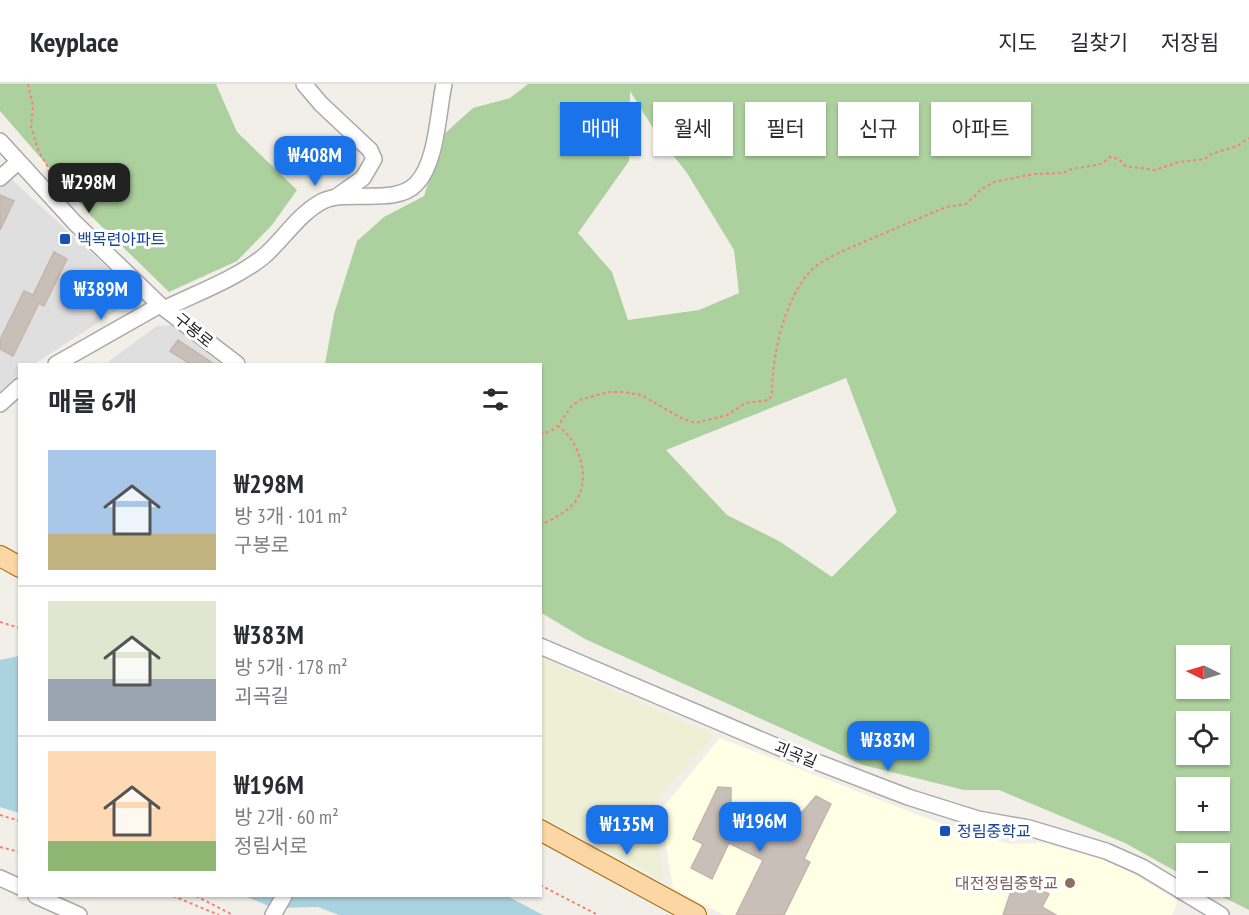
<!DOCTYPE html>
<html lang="ko">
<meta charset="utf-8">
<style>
body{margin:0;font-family:"PT Sans Narrow","Noto Sans KR",sans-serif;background:#f7f7f7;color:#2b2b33;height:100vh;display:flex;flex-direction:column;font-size:22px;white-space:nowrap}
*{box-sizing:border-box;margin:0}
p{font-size:20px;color:#7c7c81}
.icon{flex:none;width:33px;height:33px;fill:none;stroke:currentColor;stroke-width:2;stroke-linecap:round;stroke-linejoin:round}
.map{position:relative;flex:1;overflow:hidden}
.sheet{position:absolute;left:18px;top:279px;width:524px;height:534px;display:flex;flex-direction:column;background:#fff;border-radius:0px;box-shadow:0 2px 4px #0004}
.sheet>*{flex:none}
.guide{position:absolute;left:560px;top:18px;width:570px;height:54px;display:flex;gap:12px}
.needle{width:39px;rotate:275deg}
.controls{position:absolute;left:1176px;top:561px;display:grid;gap:12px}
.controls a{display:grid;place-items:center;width:54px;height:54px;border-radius:0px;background:#fff;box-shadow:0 2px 4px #0004;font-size:30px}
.price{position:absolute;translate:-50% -51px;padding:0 14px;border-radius:12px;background:#1a73e8;color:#fff;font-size:20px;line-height:39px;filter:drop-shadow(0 2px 3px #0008)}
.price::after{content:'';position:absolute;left:50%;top:36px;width:18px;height:14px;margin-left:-9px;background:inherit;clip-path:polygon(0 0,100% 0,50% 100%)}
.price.on{background:#222;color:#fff}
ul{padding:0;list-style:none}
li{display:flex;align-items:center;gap:18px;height:150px;padding:0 30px}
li+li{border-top:2px solid #e1e1e2}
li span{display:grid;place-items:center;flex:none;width:168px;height:120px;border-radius:0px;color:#555}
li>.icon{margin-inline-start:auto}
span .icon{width:72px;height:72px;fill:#fffc;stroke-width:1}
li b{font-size:26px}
h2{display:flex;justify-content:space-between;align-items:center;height:72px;padding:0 30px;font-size:26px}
.pill{padding:0 21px;border-radius:0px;background:#fff;box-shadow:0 2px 4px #0004;font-size:21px;line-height:54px}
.pill.on{background:#1a73e8;color:#fff}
header{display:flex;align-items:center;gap:36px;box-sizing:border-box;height:84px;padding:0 30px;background:#fff;border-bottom:2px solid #e1e1e2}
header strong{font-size:28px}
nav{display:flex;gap:33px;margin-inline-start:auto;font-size:21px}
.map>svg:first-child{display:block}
.residential{fill:#e0dfdf}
.education{fill:#ffffe5}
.farmland{fill:#eef0d5}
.forest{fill:#add19e;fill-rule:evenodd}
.water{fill:#aad3df}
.building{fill:#c7bfb8;stroke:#c4b6ab;stroke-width:1.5}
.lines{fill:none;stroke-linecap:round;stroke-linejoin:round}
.minor-casing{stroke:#a9a9a9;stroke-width:18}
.major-casing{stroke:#a06b00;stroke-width:22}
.path{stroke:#fa8072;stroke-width:2;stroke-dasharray:3 3;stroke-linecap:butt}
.minor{stroke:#fff;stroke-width:15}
.major{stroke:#fcd6a4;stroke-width:20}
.transit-dot{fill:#1a4fb4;stroke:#fff;stroke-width:2}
.education-dot{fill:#8d6e63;stroke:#fff;stroke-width:2}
.labels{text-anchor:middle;stroke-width:6;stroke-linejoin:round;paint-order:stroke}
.transit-label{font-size:16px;fill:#164399;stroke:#fff;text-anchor:start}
.street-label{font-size:16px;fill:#222;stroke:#fff}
.education-label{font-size:16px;fill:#785e54;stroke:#fff;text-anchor:end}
</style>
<header>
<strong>Keyplace</strong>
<nav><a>지도</a><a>길찾기</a><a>저장됨</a></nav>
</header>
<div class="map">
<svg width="1249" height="831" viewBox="0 0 1249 831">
<rect width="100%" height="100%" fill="#f2efe9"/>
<!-- residential -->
<g class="residential">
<polygon points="8,92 125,200 122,223 34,280 20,280 19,291 0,307 0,101"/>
<polygon points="171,241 221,280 105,280 157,242"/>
</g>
<!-- education -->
<polygon class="education" points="720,654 952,744 1010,760 1044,759 1117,780 1178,817 1172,831 724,831 673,804 660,727"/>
<!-- farmland -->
<polygon class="farmland" points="540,571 561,583 714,651 653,721 664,796 540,732"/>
<!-- forest -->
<g class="forest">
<polygon points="0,0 216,0 237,48 297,106 272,141 237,177 169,208 91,132 0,27"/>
<path d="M 528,0 L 1249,0 L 1249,826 L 1203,803 L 1220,802 L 1220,770 L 1186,770 L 1186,793 L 1125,759 L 999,706 L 964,706 L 863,681 L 585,555 L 540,528 L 540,280 L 325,280 L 334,230 L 357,157 L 384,133 L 424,112 L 444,50 L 473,24 L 510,14 ZM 630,7 L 658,52 L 687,89 L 734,166 L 739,209 L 699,226 L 628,236 L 612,188 L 578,149 L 629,77 ZM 846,294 L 897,428 L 832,493 L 779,457 L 727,431 L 666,366 ZM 1186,572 L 1220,572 L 1220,604 L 1186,604 ZM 1186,638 L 1220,638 L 1220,670 L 1186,670 ZM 1186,704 L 1220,704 L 1220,736 L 1186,736 Z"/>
</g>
<!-- water -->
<g class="water">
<polygon points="19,572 20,572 19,729 0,723 0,576"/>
<polygon points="245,812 507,812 543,831 339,831 318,823 273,824"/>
</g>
<!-- building -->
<g class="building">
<polygon points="0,111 14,117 0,146"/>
<polygon points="54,168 67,175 44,222 39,219 13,272 0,265 0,256 24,207 33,211"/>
<polygon points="178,256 214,280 190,280 170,267"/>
<polygon points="718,703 731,704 731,745 790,752 798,733 816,712 831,720 804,775 810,778 784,831 736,831 763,776 729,759 712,795 691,784 703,760 693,755"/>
<polygon points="1028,799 1049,810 1042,823 1056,831 1003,831 1010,810 1018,806 1024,807"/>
</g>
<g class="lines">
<!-- minor casing -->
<g class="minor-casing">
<g id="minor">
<polyline points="304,0 321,20 370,66 374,75 363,94 336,113"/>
<polyline points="0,57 75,139 160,221 237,280"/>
<polyline points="0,94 18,78"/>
<path d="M 166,224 C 199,208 235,195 263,173 C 283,156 299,129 323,117 C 349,105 395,122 416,100 C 437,79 438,28 444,0"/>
<polyline points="56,280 160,221"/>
<polyline points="0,320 20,302"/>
<polyline points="540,562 778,663 908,713 978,735 1029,744 1106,767 1142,783 1221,831"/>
<polyline points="0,794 20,803"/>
<polyline points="36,812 79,831"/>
<polyline points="273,831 284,812"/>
</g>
</g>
<!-- major casing -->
<g class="major-casing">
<g id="major">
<polyline points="0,472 20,483"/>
<polyline points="540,746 696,831"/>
</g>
</g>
<!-- path -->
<g class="path">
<polyline points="28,0 33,22 31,43 39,68 48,83 50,92"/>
<polyline points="363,280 364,280"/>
<path d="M 540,350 L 551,347 L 558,342 L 572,321 L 582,315 L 609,308 L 624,308 L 641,311 L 681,334 L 695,339 L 727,331 L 746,319 L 769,316 L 772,310 C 772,273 783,221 807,191 C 815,180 832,172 845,166 L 946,123 L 966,120 L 982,105 L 994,98 L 1034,90 L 1063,89 L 1072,85 L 1101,80 L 1110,73 L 1119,75 L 1125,82 L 1155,86 L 1179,78 L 1205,75 L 1211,70 L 1237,62 L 1249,54"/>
<path d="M 540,442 C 552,435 566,429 575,418 C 592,397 579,355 558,342"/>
<polyline points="0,538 20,544"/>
<polyline points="0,731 20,737"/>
<polyline points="0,763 20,768"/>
<polyline points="540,801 598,831"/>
<polyline points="173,812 219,831"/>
<polyline points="196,812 233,831"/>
</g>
<!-- minor -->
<use href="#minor" class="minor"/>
<!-- major -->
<use href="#major" class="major"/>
</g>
<!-- markers -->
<g class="transit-dot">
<rect x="59" y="149" width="12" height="12" rx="3"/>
<rect x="939" y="741" width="12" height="12" rx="3"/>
</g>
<circle class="education-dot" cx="1070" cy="799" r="6"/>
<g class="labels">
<!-- transit labels -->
<g class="transit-label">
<text x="77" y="161">백목련아파트</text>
<text x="957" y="753">정림중학교</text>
</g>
<!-- street labels -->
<g class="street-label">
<text transform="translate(194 246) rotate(39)" y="6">구봉로</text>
<text transform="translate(796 670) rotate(22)" y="6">괴곡길</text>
</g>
<!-- education labels -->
<g class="education-label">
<text x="1058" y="805">대전정림중학교</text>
</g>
</g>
</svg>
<div class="controls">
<a><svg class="needle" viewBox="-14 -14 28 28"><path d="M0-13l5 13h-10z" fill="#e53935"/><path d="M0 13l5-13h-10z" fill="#7c7c81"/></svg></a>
<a><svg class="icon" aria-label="locate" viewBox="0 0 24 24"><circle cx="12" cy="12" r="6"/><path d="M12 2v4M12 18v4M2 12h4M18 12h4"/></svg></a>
<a>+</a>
<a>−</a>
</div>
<b class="price" style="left:315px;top:103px">₩408M</b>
<b class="price on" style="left:89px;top:130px">₩298M</b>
<b class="price" style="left:101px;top:237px">₩389M</b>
<b class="price" style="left:888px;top:688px">₩383M</b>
<b class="price" style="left:760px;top:769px">₩196M</b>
<b class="price" style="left:627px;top:772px">₩135M</b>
<div class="guide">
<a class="pill on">매매</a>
<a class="pill">월세</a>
<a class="pill">필터</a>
<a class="pill">신규</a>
<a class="pill">아파트</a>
</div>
<section class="sheet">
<h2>매물 6개<svg class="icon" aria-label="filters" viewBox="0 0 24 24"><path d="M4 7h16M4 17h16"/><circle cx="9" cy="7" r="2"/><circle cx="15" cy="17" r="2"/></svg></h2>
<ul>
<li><span style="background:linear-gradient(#a9c7e8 70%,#c2b280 0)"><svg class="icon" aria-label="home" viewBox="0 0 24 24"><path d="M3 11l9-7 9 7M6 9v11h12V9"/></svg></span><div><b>₩298M</b><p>방 3개 · 101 m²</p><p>구봉로</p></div></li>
<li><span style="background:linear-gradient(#dfe7d0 65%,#9aa5b1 0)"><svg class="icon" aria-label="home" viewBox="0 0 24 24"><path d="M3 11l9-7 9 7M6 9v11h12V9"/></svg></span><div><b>₩383M</b><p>방 5개 · 178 m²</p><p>괴곡길</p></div></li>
<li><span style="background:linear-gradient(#ffd9b3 75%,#8fb573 0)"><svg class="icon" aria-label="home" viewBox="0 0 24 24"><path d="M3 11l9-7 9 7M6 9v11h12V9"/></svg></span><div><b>₩196M</b><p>방 2개 · 60 m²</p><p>정림서로</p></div></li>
</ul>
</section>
</div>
